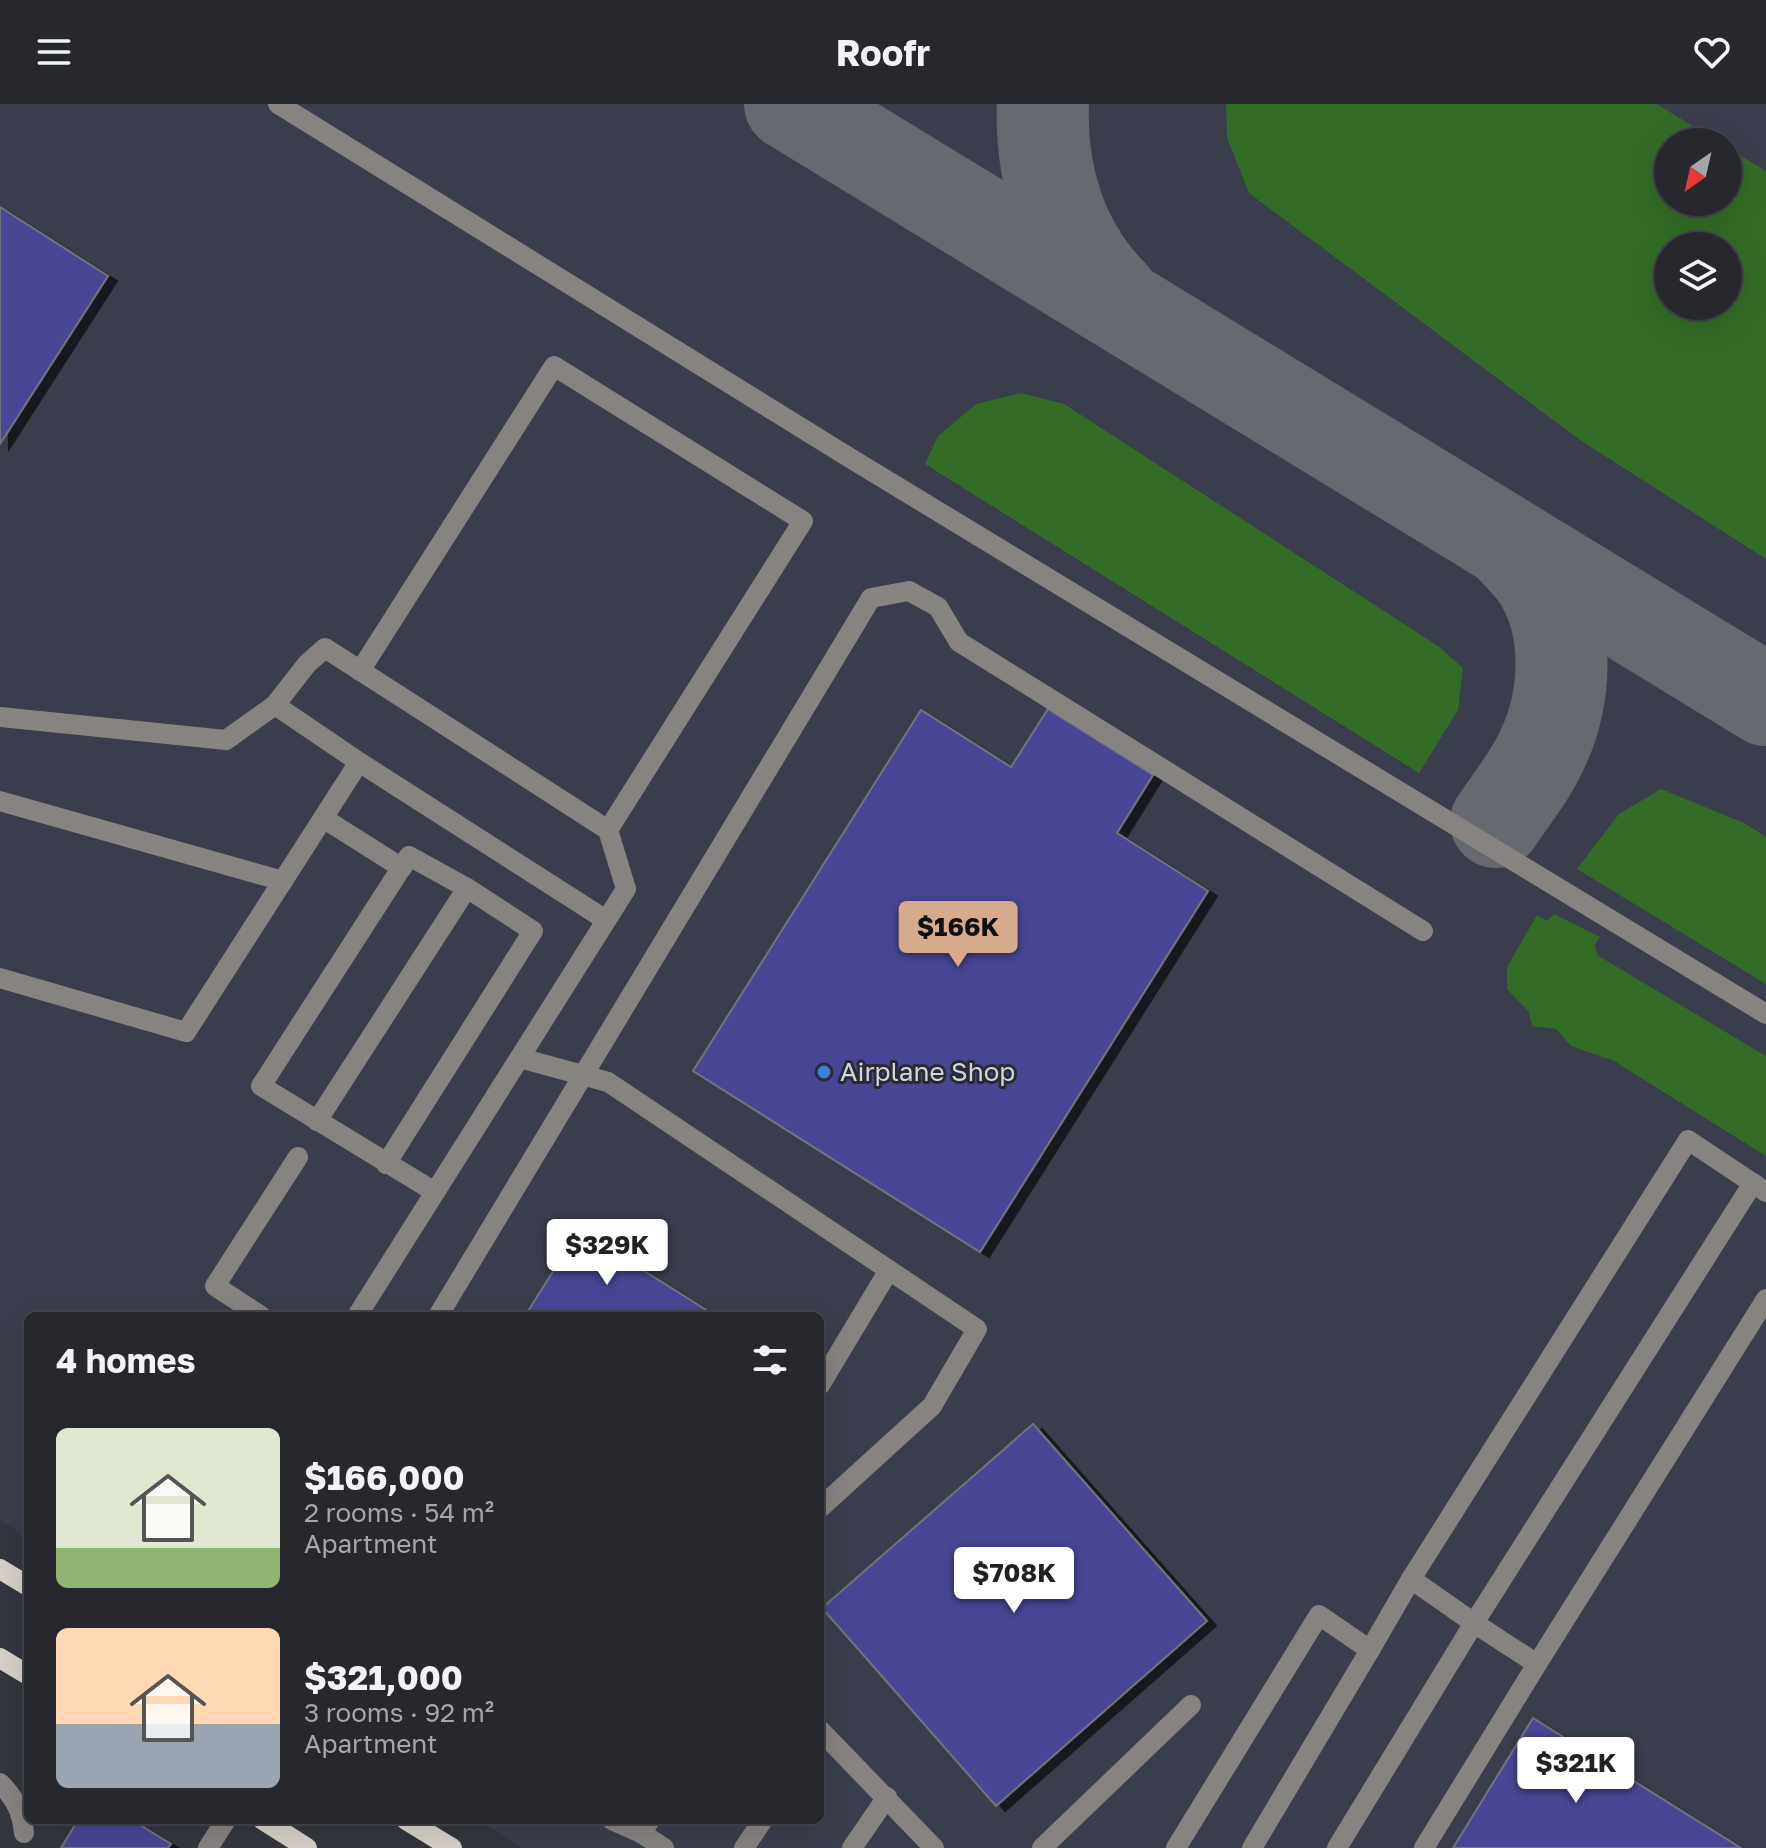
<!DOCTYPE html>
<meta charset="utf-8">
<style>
body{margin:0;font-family:"Golos Text",sans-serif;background:#2e3036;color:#f1f3f6;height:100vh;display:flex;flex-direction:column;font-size:30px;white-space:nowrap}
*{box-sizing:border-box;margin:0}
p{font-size:26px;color:#a4a6aa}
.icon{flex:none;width:44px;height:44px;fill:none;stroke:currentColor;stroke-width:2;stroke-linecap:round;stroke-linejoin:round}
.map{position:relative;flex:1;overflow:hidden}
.sheet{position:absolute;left:24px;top:1208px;width:800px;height:512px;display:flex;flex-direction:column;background:#26282e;border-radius:12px;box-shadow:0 8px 32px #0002,0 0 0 2px #42444a}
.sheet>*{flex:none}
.needle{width:52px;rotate:214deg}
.buttons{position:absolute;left:1654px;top:24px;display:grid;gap:16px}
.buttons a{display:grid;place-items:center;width:88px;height:88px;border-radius:50%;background:#26282e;box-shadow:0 8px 32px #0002,0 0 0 2px #42444a;font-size:40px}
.price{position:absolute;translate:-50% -68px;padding:0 18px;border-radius:8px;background:#fff;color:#222;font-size:26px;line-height:52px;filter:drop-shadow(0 2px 4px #0008)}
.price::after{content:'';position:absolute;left:50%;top:48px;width:24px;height:18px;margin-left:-12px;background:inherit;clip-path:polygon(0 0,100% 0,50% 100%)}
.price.current{background:#d6ab8b;color:#111}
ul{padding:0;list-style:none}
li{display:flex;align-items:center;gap:24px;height:200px;padding:0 32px}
li span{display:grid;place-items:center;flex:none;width:224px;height:160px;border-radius:12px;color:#555}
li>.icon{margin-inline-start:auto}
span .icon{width:96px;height:96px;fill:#fffc;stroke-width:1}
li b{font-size:34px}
h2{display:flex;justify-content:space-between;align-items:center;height:96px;padding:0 32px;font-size:34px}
header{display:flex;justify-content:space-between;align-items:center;height:104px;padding:0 32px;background:#26282e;font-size:36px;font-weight:700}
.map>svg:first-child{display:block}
.built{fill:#3a3e4c;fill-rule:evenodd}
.grass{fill:#336c27;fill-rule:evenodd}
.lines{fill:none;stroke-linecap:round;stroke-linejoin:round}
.taxiway{stroke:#666970;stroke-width:92}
.building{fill:#494795;stroke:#72737c;stroke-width:2;filter:url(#shadow)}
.minor{stroke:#878380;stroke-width:20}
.major{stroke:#d7d0c9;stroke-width:20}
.shop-dot{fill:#3f7fe0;stroke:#292c34;stroke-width:3}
.labels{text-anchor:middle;stroke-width:6;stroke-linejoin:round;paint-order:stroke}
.poi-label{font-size:26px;fill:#d3d5da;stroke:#292c34;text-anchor:start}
</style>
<header><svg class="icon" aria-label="menu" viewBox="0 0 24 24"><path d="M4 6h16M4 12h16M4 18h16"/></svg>Roofr<svg class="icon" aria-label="heart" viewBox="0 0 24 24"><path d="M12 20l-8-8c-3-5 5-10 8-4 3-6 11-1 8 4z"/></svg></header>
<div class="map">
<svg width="1766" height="1744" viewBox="0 0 1766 1744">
<defs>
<filter id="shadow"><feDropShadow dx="9" dy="5" stdDeviation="0" flood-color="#0009"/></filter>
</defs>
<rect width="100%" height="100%" fill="#33363e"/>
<!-- built -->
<path class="built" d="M 0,0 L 1766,0 L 1766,1744 L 523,1744 L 478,1716 L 820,1716 L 820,1212 L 28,1212 L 28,1434 L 0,1416 ZM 1668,38 L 1728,38 L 1728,98 L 1668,98 ZM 1668,142 L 1728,142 L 1728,202 L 1668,202 Z"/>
<!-- grass -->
<g class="grass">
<path d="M 1226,0 L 1657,0 L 1718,38 L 1668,38 L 1668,98 L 1728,98 L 1728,44 L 1766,67 L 1766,455 L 1580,336 L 1249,89 L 1227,34 ZM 1728,142 L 1728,202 L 1668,202 L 1668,142 Z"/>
<polygon points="1021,289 1064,300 1438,542 1463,564 1458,606 1419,669 925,360 938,332 976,300"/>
<polygon points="1661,685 1744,719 1766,733 1766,880 1577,765 1619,710"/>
<polygon points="1554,810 1600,833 1595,841 1597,851 1766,952 1766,1052 1614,957 1571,942 1556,925 1532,922 1529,908 1507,885 1507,863 1537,811 1547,817"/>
</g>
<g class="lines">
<!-- taxiway -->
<g class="taxiway">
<polyline points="790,0 1766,596"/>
<path d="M 1043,0 C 1040,71 1062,141 1113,192"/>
<path d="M 1496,718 C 1511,695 1531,671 1542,646 C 1567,594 1570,524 1539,475 C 1530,461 1518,450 1507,438"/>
</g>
</g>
<!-- building -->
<g class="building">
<polygon points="0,103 108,172 0,340"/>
<polygon points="1048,605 1153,671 1117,729 1208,787 980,1148 693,967 921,606 1011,663"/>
<polygon points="579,1126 716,1212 525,1212"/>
<polygon points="1033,1320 1207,1517 996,1702 822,1504"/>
<polygon points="1533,1614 1741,1744 1453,1744"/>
<polygon points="78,1716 132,1716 171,1740 168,1744 61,1744"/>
</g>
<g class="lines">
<!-- minor -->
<g class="minor">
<polyline points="278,0 850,354 1766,910"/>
<polyline points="360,567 554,262 803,417 608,726"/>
<polyline points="0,613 226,636 275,601"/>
<polyline points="0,697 283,777"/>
<polyline points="323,714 402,764"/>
<polyline points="0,874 186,928 359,658"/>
<polyline points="520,954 608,978 977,1225 932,1302 820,1404"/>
<polyline points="317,1017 467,784 533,827 386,1060"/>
<polyline points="435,1088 261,982 409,752 467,784"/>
<polyline points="261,1212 215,1182 298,1053"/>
<polyline points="357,1212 626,785 608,726 325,544 307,560 275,601 359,658 606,816"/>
<polyline points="438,1212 871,494 909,487 938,503 959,538 1423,827"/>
<polyline points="820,1281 889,1166"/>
<polyline points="1411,1475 1688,1036 1766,1088"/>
<polyline points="1537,1560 1766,1195"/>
<polyline points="820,1626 934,1744"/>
<path d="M 0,1679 C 15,1694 22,1708 24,1729"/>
<polyline points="612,1716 641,1729"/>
<polyline points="650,1716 641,1729 664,1744"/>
<polyline points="208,1744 226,1716"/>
<polyline points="744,1744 763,1716"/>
<polyline points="852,1744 887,1693"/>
<polyline points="1042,1744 1191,1601"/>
<polyline points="1176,1744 1319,1511 1370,1546 1252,1744"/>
<polyline points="1337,1744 1474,1519 1411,1475 1370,1546"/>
<polyline points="1424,1744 1537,1560 1474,1519 1753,1079"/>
</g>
<!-- major -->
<g class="major">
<polyline points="0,1465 28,1482"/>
<polyline points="0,1554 28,1571"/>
<polyline points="263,1716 307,1744"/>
<polyline points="406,1716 452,1744"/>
</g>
</g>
<!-- markers -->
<circle class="shop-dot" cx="824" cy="968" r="8"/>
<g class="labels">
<!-- poi labels -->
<g class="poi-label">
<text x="840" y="977">Airplane Shop</text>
</g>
</g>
</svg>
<div class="buttons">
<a><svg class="needle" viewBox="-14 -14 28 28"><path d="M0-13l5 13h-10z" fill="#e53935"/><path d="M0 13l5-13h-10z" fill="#a4a6aa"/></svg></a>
<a><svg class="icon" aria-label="layers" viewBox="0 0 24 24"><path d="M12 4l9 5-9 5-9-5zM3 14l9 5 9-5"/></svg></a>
</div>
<b class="price current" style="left:958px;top:865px">$166K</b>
<b class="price" style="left:607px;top:1183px">$329K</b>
<b class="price" style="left:1014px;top:1511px">$708K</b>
<b class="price" style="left:1576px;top:1701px">$321K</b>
<section class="sheet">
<h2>4 homes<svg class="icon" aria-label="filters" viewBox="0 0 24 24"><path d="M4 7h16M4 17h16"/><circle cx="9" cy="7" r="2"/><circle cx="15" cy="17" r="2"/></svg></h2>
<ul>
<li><span style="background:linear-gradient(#dfe7d0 75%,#8fb573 0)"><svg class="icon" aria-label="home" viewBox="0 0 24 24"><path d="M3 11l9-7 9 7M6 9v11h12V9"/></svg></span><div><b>$166,000</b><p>2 rooms · 54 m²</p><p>Apartment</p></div></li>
<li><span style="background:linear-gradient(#ffd9b3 60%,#9aa5b1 0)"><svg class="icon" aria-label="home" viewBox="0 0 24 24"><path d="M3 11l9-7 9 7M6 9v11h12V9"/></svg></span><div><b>$321,000</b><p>3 rooms · 92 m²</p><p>Apartment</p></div></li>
</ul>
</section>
</div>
